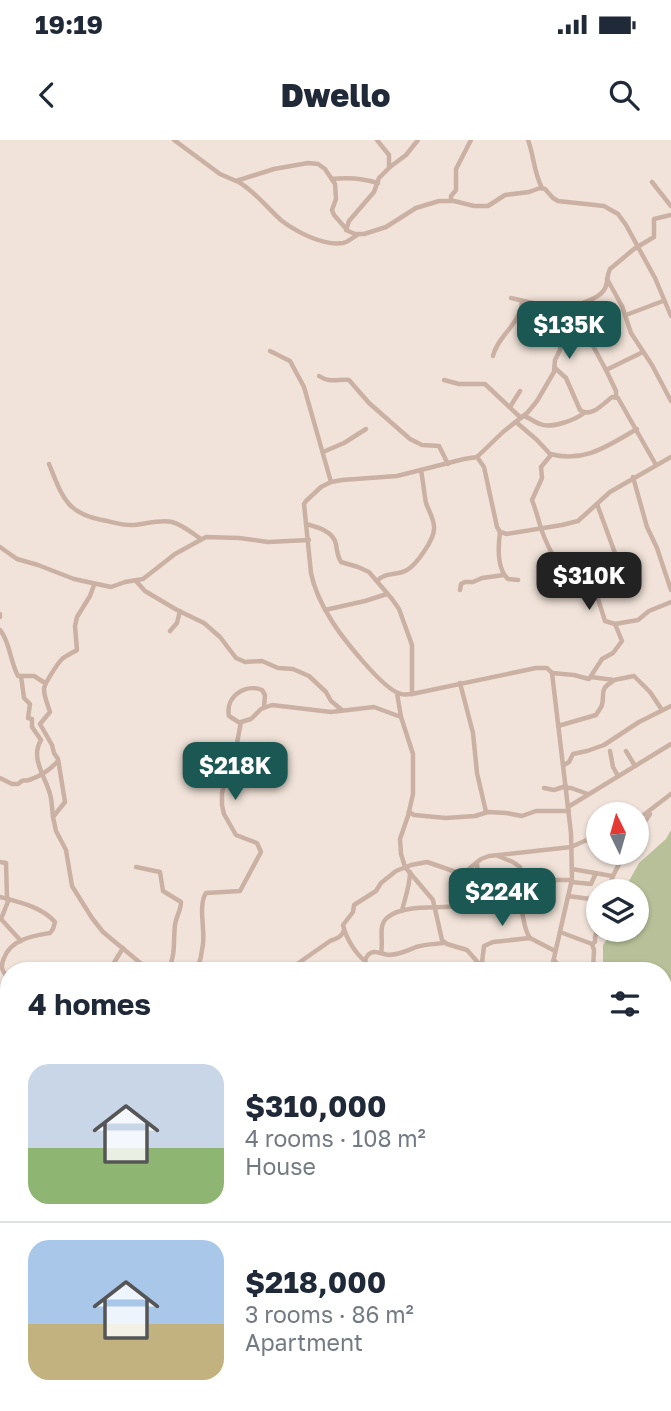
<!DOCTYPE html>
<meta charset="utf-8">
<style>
body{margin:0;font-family:"Golos Text",sans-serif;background:#f2f2f3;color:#1f2937;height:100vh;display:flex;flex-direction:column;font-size:26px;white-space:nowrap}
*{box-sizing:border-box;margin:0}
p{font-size:23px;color:#747a83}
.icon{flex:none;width:38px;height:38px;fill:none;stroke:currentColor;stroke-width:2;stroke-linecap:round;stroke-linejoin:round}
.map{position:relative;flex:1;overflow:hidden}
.side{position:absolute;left:0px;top:822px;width:672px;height:450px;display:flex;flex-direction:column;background:#fff;border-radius:28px 28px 0 0;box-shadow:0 2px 5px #0004}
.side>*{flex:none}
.needle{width:46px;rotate:355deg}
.controls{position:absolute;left:586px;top:662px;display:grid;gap:14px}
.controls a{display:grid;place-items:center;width:63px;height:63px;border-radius:50%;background:#fff;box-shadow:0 2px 5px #0004;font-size:35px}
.price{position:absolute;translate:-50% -60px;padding:0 16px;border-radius:14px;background:#1b5753;color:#fff;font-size:23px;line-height:46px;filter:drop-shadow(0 2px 4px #0008)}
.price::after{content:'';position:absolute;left:50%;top:42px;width:21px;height:16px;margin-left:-10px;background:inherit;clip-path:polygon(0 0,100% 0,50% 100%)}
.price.current{background:#222;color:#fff}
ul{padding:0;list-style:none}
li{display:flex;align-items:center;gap:21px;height:175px;padding:0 28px}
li+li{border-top:2px solid #e0e1e3}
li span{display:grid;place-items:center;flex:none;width:196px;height:140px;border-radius:21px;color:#555}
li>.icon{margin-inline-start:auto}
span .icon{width:84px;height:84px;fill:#fffc;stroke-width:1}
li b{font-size:30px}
h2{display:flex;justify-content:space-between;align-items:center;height:84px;padding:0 28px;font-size:30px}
.status{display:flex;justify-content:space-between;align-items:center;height:49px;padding:0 35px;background:#fff;direction:ltr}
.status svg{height:19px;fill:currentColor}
header{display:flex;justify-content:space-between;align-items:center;height:91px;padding:0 28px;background:#fff;font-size:32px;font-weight:800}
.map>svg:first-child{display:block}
.green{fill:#b8c099}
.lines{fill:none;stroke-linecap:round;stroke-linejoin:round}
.street{stroke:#cab1a4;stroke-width:4.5}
</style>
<div class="status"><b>19:19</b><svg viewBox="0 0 49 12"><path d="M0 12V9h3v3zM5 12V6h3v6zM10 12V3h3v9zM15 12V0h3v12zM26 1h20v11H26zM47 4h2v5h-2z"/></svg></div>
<header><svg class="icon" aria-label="back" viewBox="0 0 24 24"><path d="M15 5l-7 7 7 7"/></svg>Dwello<svg class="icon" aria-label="search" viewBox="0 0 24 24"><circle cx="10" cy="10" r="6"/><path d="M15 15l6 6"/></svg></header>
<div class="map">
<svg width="671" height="1271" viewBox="0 0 671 1271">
<rect width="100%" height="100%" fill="#f1e3d9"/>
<!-- green -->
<polygon class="green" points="671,690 671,906 663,903 663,831 603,831 603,805 614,789 637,789 637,751 615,751 618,747 629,741 639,723 666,699"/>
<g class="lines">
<!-- street -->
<g class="street">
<polyline points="174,0 220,34 236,41 274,29 308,23 318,24 325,29 335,44 336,59 332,70 334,75 348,91 355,94 364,94 386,87 416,68 439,61 454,61 474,66 488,66 505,55 529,52 540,48 545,49 553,58 558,61 604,66 618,74 626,85 655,138 671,176"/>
<path d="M 528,0 C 534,16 534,33 542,48"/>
<polyline points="390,27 406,15 418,0"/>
<path d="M 332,39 C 349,37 362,38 378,43"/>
<path d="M 237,41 C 255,51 267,68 282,81 C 297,92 323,106 343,103 C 348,102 352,98 357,95"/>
<polyline points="652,42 671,66"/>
<polyline points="451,60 451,56 456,50 456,29 471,0"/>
<polyline points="346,90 349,81 374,52 379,38 389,28 389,15 377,0"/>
<polyline points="607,139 622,166 631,193 652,225 671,261"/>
<polyline points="511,158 550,167 567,175"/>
<polyline points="572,167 606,230 616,251 616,257"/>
<polyline points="626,175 663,161"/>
<polyline points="270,211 290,221 304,247 331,342"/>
<path d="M 493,216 C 498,195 521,184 522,161"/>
<path d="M 555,228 L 566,238 L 580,270 C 591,278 603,264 612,257 L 618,258 L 656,325"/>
<polyline points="606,230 643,212"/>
<path d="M 319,236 C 329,243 338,239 349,240 L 369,263 L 410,299 L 422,305 L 439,306 L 448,324"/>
<polyline points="444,240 459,244 485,244 521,278"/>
<polyline points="510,267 520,251"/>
<path d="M 524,276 C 530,278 534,282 540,284 C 551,289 575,280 584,273"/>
<path d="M 516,282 L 537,300 L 550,314 C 585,323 607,306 637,289"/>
<polyline points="323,312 344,303 366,289"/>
<path d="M 551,315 L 541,327 L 542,338 L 532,360 C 536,370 538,379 541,388 C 545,403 555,417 560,431 L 594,454 L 598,459 L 605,481 L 615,484 L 622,501 L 613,513 L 602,519 L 589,539 L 574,535 L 552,533"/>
<path d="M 477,317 L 503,292 L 528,272 L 537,261 L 554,232 L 555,220 L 560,210 L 563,188 L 572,167 C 582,162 602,159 606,146 C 608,139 607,135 610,129 L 634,109 L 654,97 L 654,79 L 671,75"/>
<path d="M 49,324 C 62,355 65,373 102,380 C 113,382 123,386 134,385 C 147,384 160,379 172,382 C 183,385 192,393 201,399"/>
<polyline points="633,337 647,387 657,408 671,450"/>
<path d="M 306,384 C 317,387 333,391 336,404 C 337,412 337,415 341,422 L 358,427 L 369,432 L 392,459 L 399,469 L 412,505 L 412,554"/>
<path d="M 500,392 C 498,407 497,429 508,439 L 518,440"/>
<polyline points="0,407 17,419 38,425 74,439 111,447 125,442 143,439 175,414 206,397 239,398 268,402 309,400"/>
<polyline points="136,441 145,451 155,457 177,470 204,483 220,497 236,518 245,522 262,521 278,528 293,529 309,536 326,552 331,561 342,570"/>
<path d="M 377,441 C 387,431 397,436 407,430 C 416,425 434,400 434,389 C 435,380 429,372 426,363 C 424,352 423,341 421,330"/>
<path d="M 94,445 L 90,456 L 77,477 L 75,486 L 77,510 C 72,513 67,515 62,519 C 58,523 44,544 44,549 C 44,557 48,565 50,572 L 40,584 L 52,605 L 54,613 L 58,619 L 65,662 L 53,677 L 56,691 L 66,710 L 72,746 L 92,778 L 103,792 L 150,831"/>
<polyline points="460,450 461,444 465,442 473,442 482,438 504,435"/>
<path d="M 595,456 C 604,448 620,447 623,435 L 597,364"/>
<polyline points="325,470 365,461 387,454"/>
<polyline points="0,474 0,477"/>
<polyline points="615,484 638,480 649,471 671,462"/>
<path d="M 0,490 C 10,502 10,521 18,536 L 34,536 L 45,543"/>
<polyline points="170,491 177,483 180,471"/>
<path d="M 21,536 L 24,558 L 30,564 L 28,578 L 32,579 L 32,587 L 41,600 C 30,618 45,636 50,654 C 52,661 52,669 53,677"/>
<polyline points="591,537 614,540 634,536 650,552 662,570"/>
<polyline points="460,543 473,593 477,633 486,672"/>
<polyline points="397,553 401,577 413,614 413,654 408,676 400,699 401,714 405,727 433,760 442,800 447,804 467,810 481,826"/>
<path d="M 240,583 L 229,576 C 225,557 245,543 262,550 L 265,555 L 264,567"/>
<path d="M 558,586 L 596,575 C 597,573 601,568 602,565 C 605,551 599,550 613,541"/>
<polyline points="610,611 613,627 618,636"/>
<polyline points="626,611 635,626"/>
<polyline points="564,625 569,622 573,614 587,611 604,605 639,582 671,566"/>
<path d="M 0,638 L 12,644 L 18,644 C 26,638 19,642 29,640 C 41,636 50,630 58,621"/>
<polyline points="544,648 554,650 566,646"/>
<polyline points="566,648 571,648 588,654"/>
<polyline points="568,667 671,604"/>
<polyline points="409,672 414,675 446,678 475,676 488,672 506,673 522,676 536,671 569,671"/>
<polyline points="637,680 671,654"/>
<polyline points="637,694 650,674"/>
<polyline points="498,716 513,722 520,727 521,739 518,747 519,762"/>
<polyline points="0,722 6,723 7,759"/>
<path d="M 136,727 L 160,732 L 163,751 L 181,762 C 181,770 176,777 175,785 C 173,801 176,815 168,831"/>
<polyline points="572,729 612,736"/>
<polyline points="571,742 591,744 596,733"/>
<polyline points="608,751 613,736 625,712"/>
<polyline points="568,756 598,760"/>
<path d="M 0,757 C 19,762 42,767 55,782 L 53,789 L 50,793 C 33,796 11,799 4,818 C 0,827 2,832 9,838"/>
<polyline points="9,759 1,779 21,801"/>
<polyline points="474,761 480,750 477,724"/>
<polyline points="522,767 527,757 531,743 547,740 571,740"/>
<path d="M 402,771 C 405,757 410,746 410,732"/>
<polyline points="560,792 592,804 594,810 593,831"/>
<polyline points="592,804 595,802 595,797 598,787"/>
<path d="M 381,813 C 384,801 377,785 388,777 C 403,764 439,769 458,766 C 464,765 469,763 474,762 C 486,758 506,759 518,762 C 525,773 522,787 530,798"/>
<polyline points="554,820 563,831"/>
<path d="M 365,821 C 355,813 346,798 343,785 L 353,772 L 354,765 L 376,751 L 381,743 L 396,731 L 411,725 L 427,722 L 456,732 L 465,732 L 481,719 L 489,716 L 571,707 L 598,695"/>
<polyline points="101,825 109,827 112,826 123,808"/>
<path d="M 197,831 C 200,822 202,813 203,804 C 205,789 198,765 206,753 L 240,751 L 261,712 L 257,703 L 236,695 L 224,674 L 222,665 L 222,653 L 224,645 L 225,625 L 237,603 L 241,582 L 251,579 L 261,569 L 272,565 L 331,572 L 374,567 L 401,577"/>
<path d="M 267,831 L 269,829 L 281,831 L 290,829 L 330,801 C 336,799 342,797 344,790"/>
<path d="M 366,831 C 365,826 364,819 368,815 C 374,808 382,815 389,815 C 401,814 406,811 416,807 C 425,804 435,804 444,803"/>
<polyline points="481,831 484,806 493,802 530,798 555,811"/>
<path d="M 551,831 L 572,739 L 571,693 L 552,533 L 547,528 L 536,528 L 412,554 C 409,554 403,555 401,554 C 383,550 340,495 330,478 C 322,465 314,448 311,433 L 304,364 L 306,361 L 321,347 L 331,342 L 342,340 L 397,336 L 464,319 L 477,317 L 484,327 L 497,387 L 500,392 L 507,394 L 562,385 L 578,381 L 610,352 L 671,317"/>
<polyline points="0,883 9,870"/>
<polyline points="1,940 9,926"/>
<polyline points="663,943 671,938"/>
<polyline points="663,967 671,981"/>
<polyline points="0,998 9,1003"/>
<polyline points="663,1007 671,1010"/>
<polyline points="0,1041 9,1045"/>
<polyline points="0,1066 9,1060"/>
<polyline points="663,1078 671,1077"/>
<polyline points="0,1086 9,1095"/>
<polyline points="0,1143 9,1147"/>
<polyline points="663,1143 665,1152"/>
<polyline points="666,1178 671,1182"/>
<polyline points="9,1194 6,1209 9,1237"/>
<polyline points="663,1203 671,1205"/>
<polyline points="663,1247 671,1246"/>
<polyline points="0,1262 9,1260"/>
<polyline points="27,1264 34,1271"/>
<polyline points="137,1264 137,1271"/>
<polyline points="150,1264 158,1267 166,1264"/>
<polyline points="195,1264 205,1271"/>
<polyline points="266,1264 274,1271"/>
<polyline points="310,1264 315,1271"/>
<polyline points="504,1264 504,1271"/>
<polyline points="635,1264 637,1271"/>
<polyline points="33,1269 39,1264"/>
<polyline points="124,1271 129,1264"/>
<polyline points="371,1271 395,1271"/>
</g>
</g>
</svg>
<div class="controls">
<a><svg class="needle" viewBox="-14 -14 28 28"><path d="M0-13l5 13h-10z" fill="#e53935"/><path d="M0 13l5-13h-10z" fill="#747a83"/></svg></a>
<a><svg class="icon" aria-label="layers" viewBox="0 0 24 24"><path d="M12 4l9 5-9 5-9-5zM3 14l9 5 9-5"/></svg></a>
</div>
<b class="price" style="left:569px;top:221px">$135K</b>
<b class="price current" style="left:589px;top:472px">$310K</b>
<b class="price" style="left:235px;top:662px">$218K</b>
<b class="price" style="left:502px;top:788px">$224K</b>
<section class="side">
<h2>4 homes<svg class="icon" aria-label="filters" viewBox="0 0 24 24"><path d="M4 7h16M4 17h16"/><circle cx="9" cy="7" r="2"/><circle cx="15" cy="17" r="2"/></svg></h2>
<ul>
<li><span style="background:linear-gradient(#c9d6e8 60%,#8fb573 0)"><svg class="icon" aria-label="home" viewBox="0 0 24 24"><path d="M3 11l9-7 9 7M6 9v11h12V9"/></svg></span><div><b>$310,000</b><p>4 rooms · 108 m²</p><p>House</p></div></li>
<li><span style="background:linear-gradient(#a9c7e8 60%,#c2b280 0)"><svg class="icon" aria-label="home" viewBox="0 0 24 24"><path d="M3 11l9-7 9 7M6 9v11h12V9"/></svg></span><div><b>$218,000</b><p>3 rooms · 86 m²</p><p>Apartment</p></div></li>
</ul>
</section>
</div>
